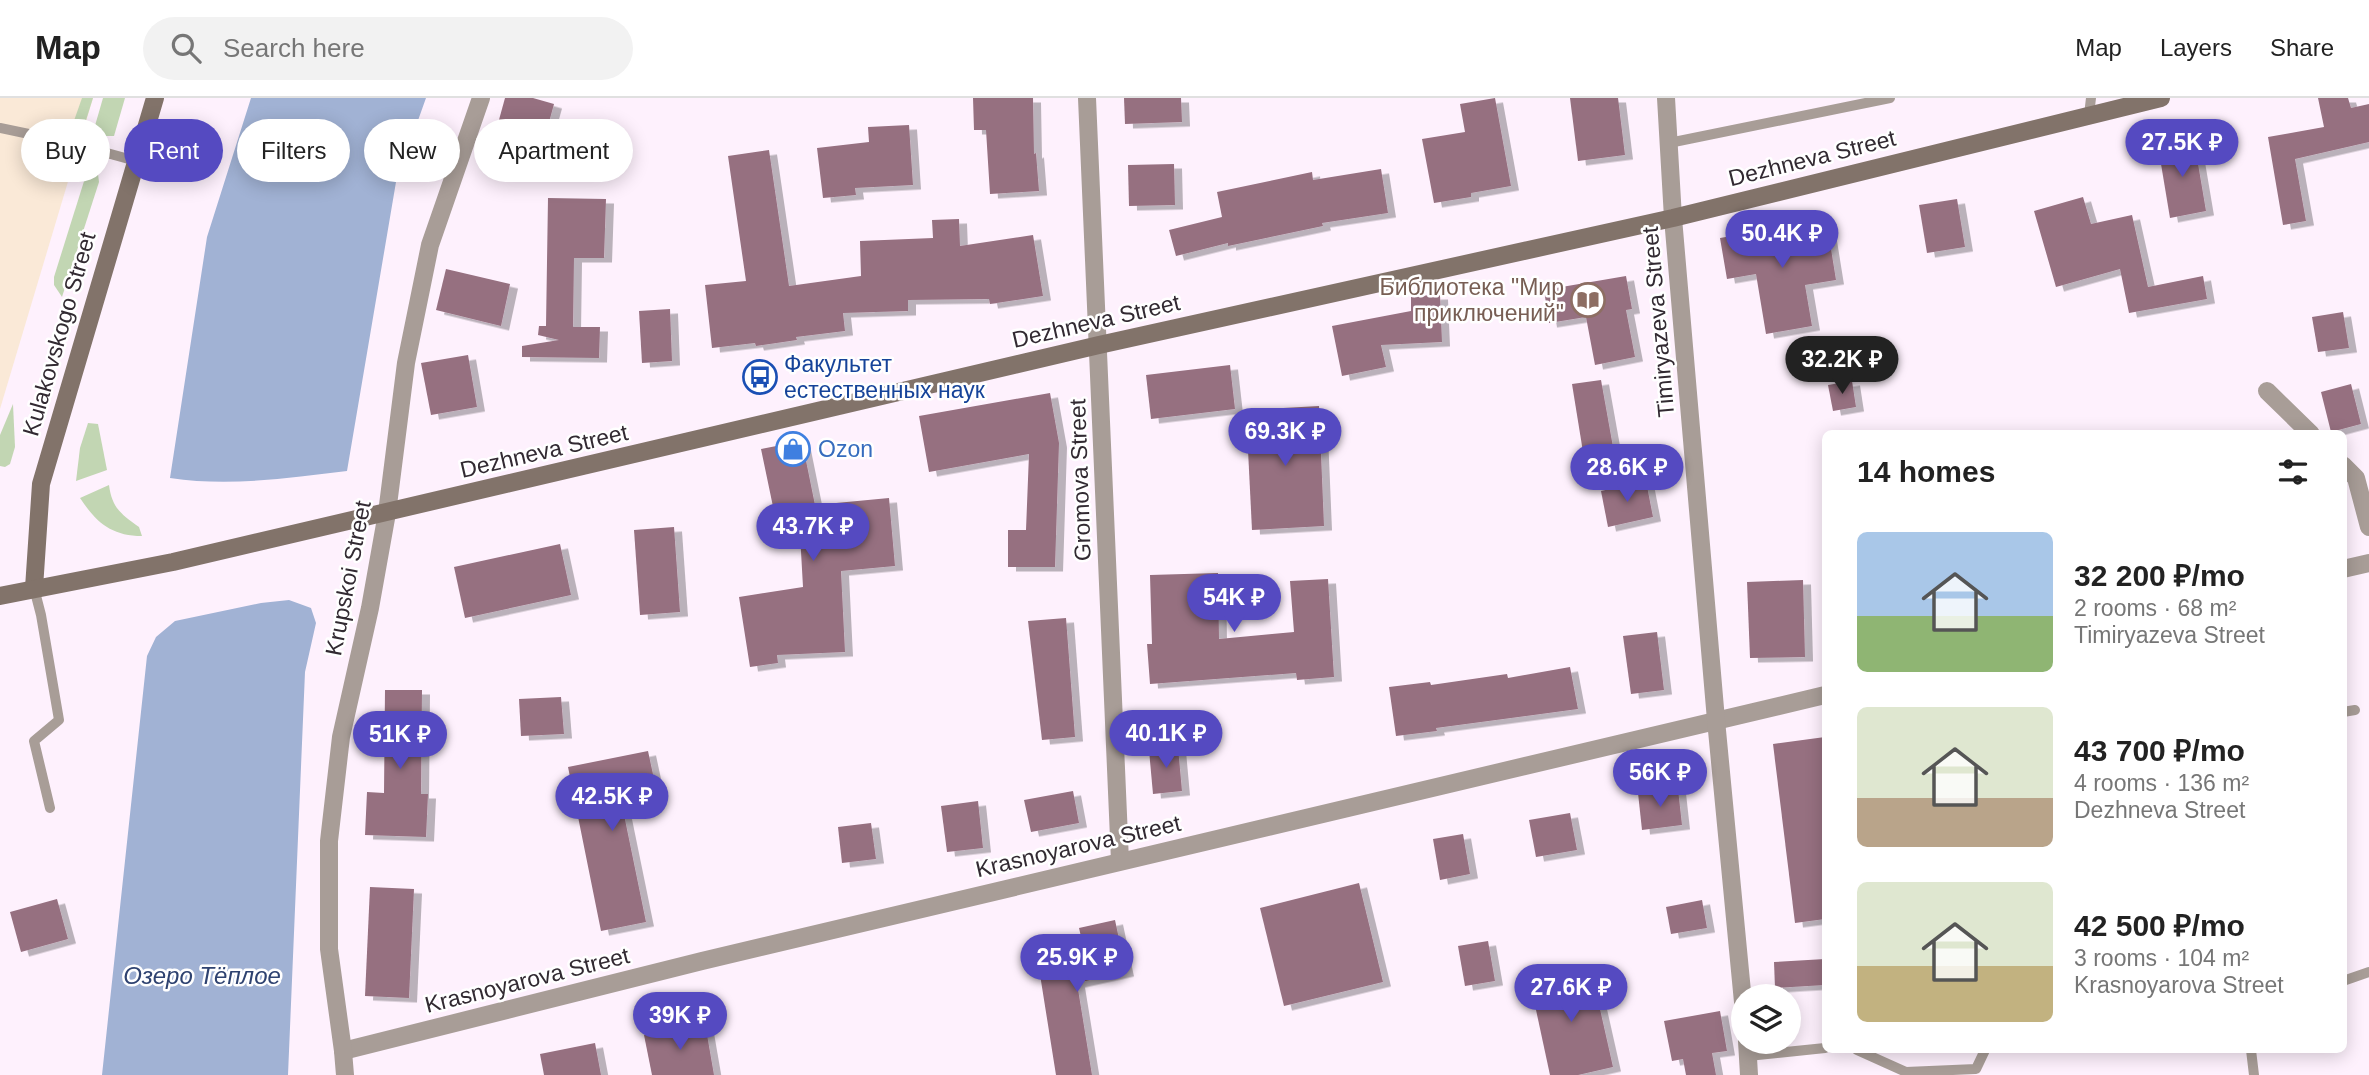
<!DOCTYPE html>
<meta charset="utf-8">
<style>
body{margin:0;font-family:Arial,sans-serif;background:#f2f2f2;color:#222;height:100vh;display:flex;flex-direction:column;font-size:26px;white-space:nowrap}
*{box-sizing:border-box;margin:0}
p{font-size:23px;color:#767676}
.icon{flex:none;width:38px;height:38px;fill:none;stroke:currentColor;stroke-width:2;stroke-linecap:round;stroke-linejoin:round}
.map{position:relative;flex:1;overflow:hidden}
.sheet{position:absolute;left:1822px;top:332px;width:525px;height:623px;display:flex;flex-direction:column;background:#fff;border-radius:10px;box-shadow:0 4px 18px #0003}
.sheet>*{flex:none}
.banner{position:absolute;left:21px;top:21px;width:665px;height:63px;display:flex;gap:14px}
.buttons{position:absolute;left:1731px;top:886px;display:grid;gap:14px}
.buttons a{display:grid;place-items:center;width:70px;height:70px;border-radius:50%;background:#fff;box-shadow:0 4px 18px #0003;font-size:35px}
.price{position:absolute;translate:-50% -60px;padding:0 16px;border-radius:24px;background:#554ac1;color:#fff;font-size:23px;line-height:46px;filter:drop-shadow(0 2px 4px #0008)}
.price::after{content:'';position:absolute;left:50%;top:42px;width:21px;height:16px;margin-left:-10px;background:inherit;clip-path:polygon(0 0,100% 0,50% 100%)}
.price.active{background:#222;color:#fff}
ul{padding:0;list-style:none}
li{display:flex;align-items:center;gap:21px;height:175px;padding:0 35px}
li span{display:grid;place-items:center;flex:none;width:196px;height:140px;border-radius:10px;color:#555}
li>.icon{margin-inline-start:auto}
span .icon{width:84px;height:84px;fill:#fffc;stroke-width:1}
li b{font-size:30px}
h2{display:flex;justify-content:space-between;align-items:center;height:84px;padding:0 35px;font-size:30px}
.chip{padding:0 24px;border-radius:32px;background:#fff;box-shadow:0 4px 18px #0003;font-size:24px;line-height:63px}
.chip.active{background:#554ac1;color:#fff}
header{display:flex;align-items:center;gap:42px;box-sizing:border-box;height:98px;padding:0 35px;background:#fff;border-bottom:2px solid #e0e0e0}
header strong{font-size:33px}
nav{display:flex;gap:38px;margin-inline-start:auto;font-size:24px}
.search{width:490px;height:63px;background:#f2f2f2;display:flex;align-items:center;gap:18px;box-sizing:border-box;padding:0 24px;border-radius:38px;color:#767676;font-size:26px}
.map>svg:first-child{display:block}
.education{fill:#fae9d7}
.green{fill:#c2d6b3}
.water{fill:#a1b2d4}
.building{fill:#967080;filter:url(#shadow)}
.lines{fill:none;stroke-linecap:round;stroke-linejoin:round}
.service{stroke:#a89d97;stroke-width:10}
.minor{stroke:#a89d97;stroke-width:18}
.tertiary{stroke:#a89d97;stroke-width:18}
.secondary{stroke:#82736a;stroke-width:18}
.labels{text-anchor:middle;stroke-width:5;stroke-linejoin:round;paint-order:stroke}
.street-label{font-size:23px;fill:#322a32;stroke:#fff}
.education-label{font-size:23px;fill:#785e54;stroke:#fff;text-anchor:end}
.transit-label{font-size:23px;fill:#164399;stroke:#fff;text-anchor:start}
.shop-label{font-size:23px;fill:#366cbe;stroke:#fff;text-anchor:start}
.water-label{font-size:24px;font-style:italic;fill:#2e4270;stroke:#fff}
</style>
<header>
<strong>Map</strong>
<div class="search"><svg class="icon" aria-label="search" viewBox="0 0 24 24"><circle cx="10" cy="10" r="6"/><path d="M15 15l6 6"/></svg>Search here</div>
<nav><a>Map</a><a>Layers</a><a>Share</a></nav>
</header>
<div class="map">
<svg width="2369" height="977" viewBox="0 0 2369 977">
<defs>
<filter id="shadow"><feDropShadow dx="8" dy="4.5" stdDeviation="0" flood-color="#0004"/></filter>
</defs>
<rect width="100%" height="100%" fill="#fef1fd"/>
<!-- education -->
<polygon class="education" points="0,0 93,0 0,311"/>
<!-- green -->
<g class="green">
<polygon points="82,0 93,0 82,35 70,34"/>
<polygon points="103,0 125,0 114,38 92,38"/>
<polygon points="90,64 97,68 99,84 62,199 54,187 54,179"/>
<polygon points="13,306 15,349 10,366 5,369 0,368 0,337"/>
<polygon points="88,325 98,326 107,372 76,383 80,350"/>
<path d="M 109,387 C 112,410 121,416 139,429 L 142,438 C 111,438 96,424 80,400 Z"/>
</g>
<!-- water -->
<g class="water">
<path d="M 251,0 L 426,0 L 396,84 L 347,373 C 289,380 229,389 170,380 L 207,139 Z"/>
<polygon points="289,502 311,510 316,525 305,574 288,977 102,977 147,558 156,539 175,523 261,505"/>
</g>
<!-- building -->
<g class="building">
<polygon points="505,0 533,0 554,6 541,53 494,40"/>
<polygon points="973,0 1033,0 1034,56 1036,55 1039,93 990,96 986,32 974,32"/>
<polygon points="1124,0 1181,0 1182,24 1125,26"/>
<polygon points="1495,0 1511,88 1471,95 1471,99 1434,105 1422,41 1465,34 1460,6"/>
<polygon points="1570,0 1618,0 1625,57 1578,63"/>
<polygon points="2318,0 2348,0 2351,10 2369,6 2369,44 2295,61 2306,123 2283,127 2268,39 2324,29"/>
<polygon points="909,27 913,87 855,90 856,97 823,100 817,50 869,44 868,29"/>
<polygon points="2194,42 2206,113 2170,120 2158,48"/>
<polygon points="769,52 789,188 861,178 860,143 933,140 932,122 959,121 960,148 1033,137 1043,198 990,206 989,201 908,202 908,213 843,215 845,233 796,239 797,242 756,248 755,245 712,250 705,187 746,183 728,58"/>
<polygon points="1174,66 1175,107 1129,108 1128,67"/>
<polygon points="1381,71 1388,115 1322,125 1323,128 1228,148 1228,145 1176,158 1169,132 1222,119 1217,94 1312,74 1313,82"/>
<polygon points="2083,99 2091,126 2132,117 2148,189 2203,178 2207,201 2129,215 2120,171 2056,189 2034,113"/>
<polygon points="548,100 606,101 604,160 574,160 573,229 600,229 599,260 522,259 522,248 559,242 538,237 539,228 546,228"/>
<polygon points="1957,101 1965,149 1927,155 1919,107"/>
<polygon points="1827,126 1836,182 1805,187 1812,228 1766,236 1756,176 1727,181 1720,140 1779,130 1779,134"/>
<polygon points="446,171 510,186 501,228 436,212"/>
<polygon points="1626,178 1632,211 1626,212 1635,259 1595,267 1586,219 1549,225 1544,192"/>
<polygon points="1440,197 1442,244 1381,247 1386,269 1342,278 1332,228 1411,213 1411,198"/>
<polygon points="670,211 672,263 642,265 639,213"/>
<polygon points="2343,214 2349,250 2318,254 2312,219"/>
<polygon points="468,257 477,309 431,317 421,265"/>
<polygon points="1230,267 1235,311 1151,321 1146,277"/>
<polygon points="1601,282 1613,349 1583,354 1572,286"/>
<polygon points="1852,283 1856,309 1833,313 1828,287"/>
<polygon points="2351,286 2361,326 2331,334 2321,294"/>
<polygon points="1050,295 1059,345 1055,469 1008,469 1008,432 1026,432 1029,356 929,374 919,318"/>
<polygon points="1319,308 1324,428 1252,432 1246,312"/>
<polygon points="802,343 815,407 889,400 895,468 841,473 845,554 777,557 778,565 750,569 739,499 803,489 799,418 776,423 761,351"/>
<polygon points="1646,383 1653,419 1608,429 1601,393"/>
<polygon points="674,429 680,514 640,517 634,432"/>
<polygon points="560,446 571,497 465,520 454,469"/>
<polygon points="1218,475 1219,541 1294,534 1290,483 1328,481 1334,579 1297,582 1296,575 1150,586 1147,546 1152,546 1150,477"/>
<polygon points="1803,482 1805,559 1750,560 1747,484"/>
<polygon points="1066,520 1075,639 1042,642 1028,523"/>
<polygon points="1657,534 1664,592 1631,596 1623,538"/>
<polygon points="1570,569 1578,611 1436,630 1437,633 1396,638 1389,589 1430,584 1431,587 1507,576 1508,580"/>
<polygon points="385,592 422,592 421,696 428,696 426,739 365,737 367,694 384,695"/>
<polygon points="561,599 564,636 521,638 519,601"/>
<polygon points="1825,639 1825,821 1795,825 1773,646"/>
<polygon points="1178,649 1182,693 1153,696 1149,652"/>
<polygon points="648,653 657,695 621,702 646,824 601,833 568,669"/>
<polygon points="1678,691 1682,727 1642,732 1638,695"/>
<polygon points="1073,693 1079,725 1031,734 1024,702"/>
<polygon points="978,703 983,750 947,754 941,708"/>
<polygon points="1570,715 1577,752 1536,759 1529,722"/>
<polygon points="871,725 876,761 842,765 838,729"/>
<polygon points="1463,736 1470,776 1440,782 1433,741"/>
<polygon points="1359,785 1383,884 1284,908 1260,810"/>
<polygon points="370,789 414,791 409,900 365,898"/>
<polygon points="57,801 68,841 21,854 10,814"/>
<polygon points="1702,802 1707,830 1671,836 1666,809"/>
<polygon points="1115,822 1126,874 1077,885 1092,977 1056,977 1038,864 1085,856 1079,830"/>
<polygon points="1488,843 1495,883 1465,888 1458,848"/>
<polygon points="1825,861 1825,887 1775,890 1774,864"/>
<polygon points="1591,871 1613,969 1578,977 1550,977 1530,884"/>
<polygon points="1720,913 1727,953 1712,955 1716,977 1686,977 1683,961 1672,963 1664,923"/>
<polygon points="705,925 714,977 652,977 644,937"/>
<polygon points="595,945 601,977 544,977 540,956"/>
</g>
<g class="lines">
<!-- service -->
<g class="service">
<polyline points="2089,17 2091,0"/>
<polyline points="0,30 67,44 136,63"/>
<polyline points="1669,45 1890,0"/>
<polyline points="34,490 41,517 59,622 34,643 50,710"/>
<polyline points="2343,614 2355,612"/>
<polyline points="2343,883 2369,874"/>
<polyline points="1857,952 1906,974 1976,971 1985,952"/>
<polyline points="2251,952 2254,977"/>
<polyline points="1748,958 1825,950"/>
</g>
<!-- minor -->
<g class="minor">
<polyline points="1087,0 1120,763"/>
<polyline points="1666,0 1673,120"/>
<polyline points="2267,293 2311,336"/>
<polyline points="2343,367 2356,380 2369,429"/>
<polyline points="2343,471 2369,465"/>
<polyline points="343,953 702,863 1825,597"/>
<polyline points="345,977 343,953 329,851 329,743 341,639 370,510 387,415 406,265 430,147 481,0"/>
</g>
<!-- tertiary -->
<g class="tertiary">
<polyline points="1673,120 1716,622 1743,904"/>
<polyline points="1747,943 1749,977"/>
</g>
<!-- secondary -->
<g class="secondary">
<polyline points="34,490 41,386 155,0"/>
<polyline points="0,498 173,464 1099,247 1673,120 2161,0"/>
</g>
</g>
<!-- icons -->
<defs>
<g id="library-ring" transform="scale(1.75)"><circle r="9.5" fill="#fff" stroke="#8d6e63" stroke-width="1.5"/><path d="M-6-4Q-3-5.5-.7-3.5V5Q-3 3-6 4ZM6-4Q3-5.5 .7-3.5V5Q3 3 6 4Z" fill="#8d6e63"/></g>
<g id="bus-ring" transform="scale(1.75)"><circle r="9.5" fill="#fff" stroke="#1a4fb4" stroke-width="1.5"/><path d="M-5-6H5V4H4V6H2V4H-2V6H-4V4H-5ZM-3.5-4V0h7V-4ZM-3.5 1.2v1.5H-2V1.2ZM2 1.2v1.5H3.5V1.2Z" fill="#1a4fb4"/></g>
<g id="shop-ring" transform="scale(1.75)"><circle r="9.5" fill="#fff" stroke="#3f7fe0" stroke-width="1.5"/><path d="M-5-2.5h2.3a2.7 3.5 0 0 1 5.4 0H5L5.5 6h-11ZM-1.5-2.5h3a1.5 2.3 0 0 0-3 0Z" fill="#3f7fe0"/></g>
</defs>
<g fill-rule="evenodd">
<use href="#library-ring" x="1588" y="202"/>
<use href="#bus-ring" x="760" y="279"/>
<use href="#shop-ring" x="793" y="351"/>
</g>
<g class="labels">
<!-- street labels -->
<g class="street-label">
<text transform="translate(1812 60) rotate(-14)" y="8">Dezhneva Street</text>
<text transform="translate(1096 223) rotate(-13)" y="8">Dezhneva Street</text>
<text transform="translate(1658 224) rotate(-95)" y="8">Timiryazeva Street</text>
<text transform="translate(59 236) rotate(-74)" y="8">Kulakovskogo Street</text>
<text transform="translate(544 353) rotate(-13)" y="8">Dezhneva Street</text>
<text transform="translate(1080 382) rotate(-92)" y="8">Gromova Street</text>
<text transform="translate(348 480) rotate(-79)" y="8">Krupskoi Street</text>
<text transform="translate(1078 748) rotate(-13)" y="8">Krasnoyarova Street</text>
<text transform="translate(527 882) rotate(-14)" y="8">Krasnoyarova Street</text>
</g>
<!-- education labels -->
<g class="education-label">
<text x="1564" y="197">Библиотека "Мир<tspan x="1564" dy="26">приключений"</tspan></text>
</g>
<!-- transit labels -->
<g class="transit-label">
<text x="784" y="274">Факультет<tspan x="784" dy="26">естественных наук</tspan></text>
</g>
<!-- shop labels -->
<g class="shop-label">
<text x="818" y="359">Ozon</text>
</g>
<!-- water labels -->
<g class="water-label">
<text x="202" y="886">Озеро Тёплое</text>
</g>
</g>
</svg>
<div class="buttons">
<a><svg class="icon" aria-label="layers" viewBox="0 0 24 24"><path d="M12 4l9 5-9 5-9-5zM3 14l9 5 9-5"/></svg></a>
</div>
<b class="price" style="left:2182px;top:81px">27.5K ₽</b>
<b class="price" style="left:1782px;top:172px">50.4K ₽</b>
<b class="price active" style="left:1842px;top:298px">32.2K ₽</b>
<b class="price" style="left:1285px;top:370px">69.3K ₽</b>
<b class="price" style="left:1627px;top:406px">28.6K ₽</b>
<b class="price" style="left:813px;top:465px">43.7K ₽</b>
<b class="price" style="left:1234px;top:536px">54K ₽</b>
<b class="price" style="left:1166px;top:672px">40.1K ₽</b>
<b class="price" style="left:400px;top:673px">51K ₽</b>
<b class="price" style="left:1660px;top:711px">56K ₽</b>
<b class="price" style="left:612px;top:735px">42.5K ₽</b>
<b class="price" style="left:1077px;top:896px">25.9K ₽</b>
<b class="price" style="left:1571px;top:926px">27.6K ₽</b>
<b class="price" style="left:680px;top:954px">39K ₽</b>
<div class="banner">
<a class="chip">Buy</a>
<a class="chip active">Rent</a>
<a class="chip">Filters</a>
<a class="chip">New</a>
<a class="chip">Apartment</a>
</div>
<section class="sheet">
<h2>14 homes<svg class="icon" aria-label="filters" viewBox="0 0 24 24"><path d="M4 7h16M4 17h16"/><circle cx="9" cy="7" r="2"/><circle cx="15" cy="17" r="2"/></svg></h2>
<ul>
<li><span style="background:linear-gradient(#a9c7e8 60%,#8fb573 0)"><svg class="icon" aria-label="home" viewBox="0 0 24 24"><path d="M3 11l9-7 9 7M6 9v11h12V9"/></svg></span><div><b>32 200 ₽/mo</b><p>2 rooms · 68 m²</p><p>Timiryazeva Street</p></div></li>
<li><span style="background:linear-gradient(#dfe7d0 65%,#b9a48a 0)"><svg class="icon" aria-label="home" viewBox="0 0 24 24"><path d="M3 11l9-7 9 7M6 9v11h12V9"/></svg></span><div><b>43 700 ₽/mo</b><p>4 rooms · 136 m²</p><p>Dezhneva Street</p></div></li>
<li><span style="background:linear-gradient(#dfe7d0 60%,#c2b280 0)"><svg class="icon" aria-label="home" viewBox="0 0 24 24"><path d="M3 11l9-7 9 7M6 9v11h12V9"/></svg></span><div><b>42 500 ₽/mo</b><p>3 rooms · 104 m²</p><p>Krasnoyarova Street</p></div></li>
</ul>
</section>
</div>
